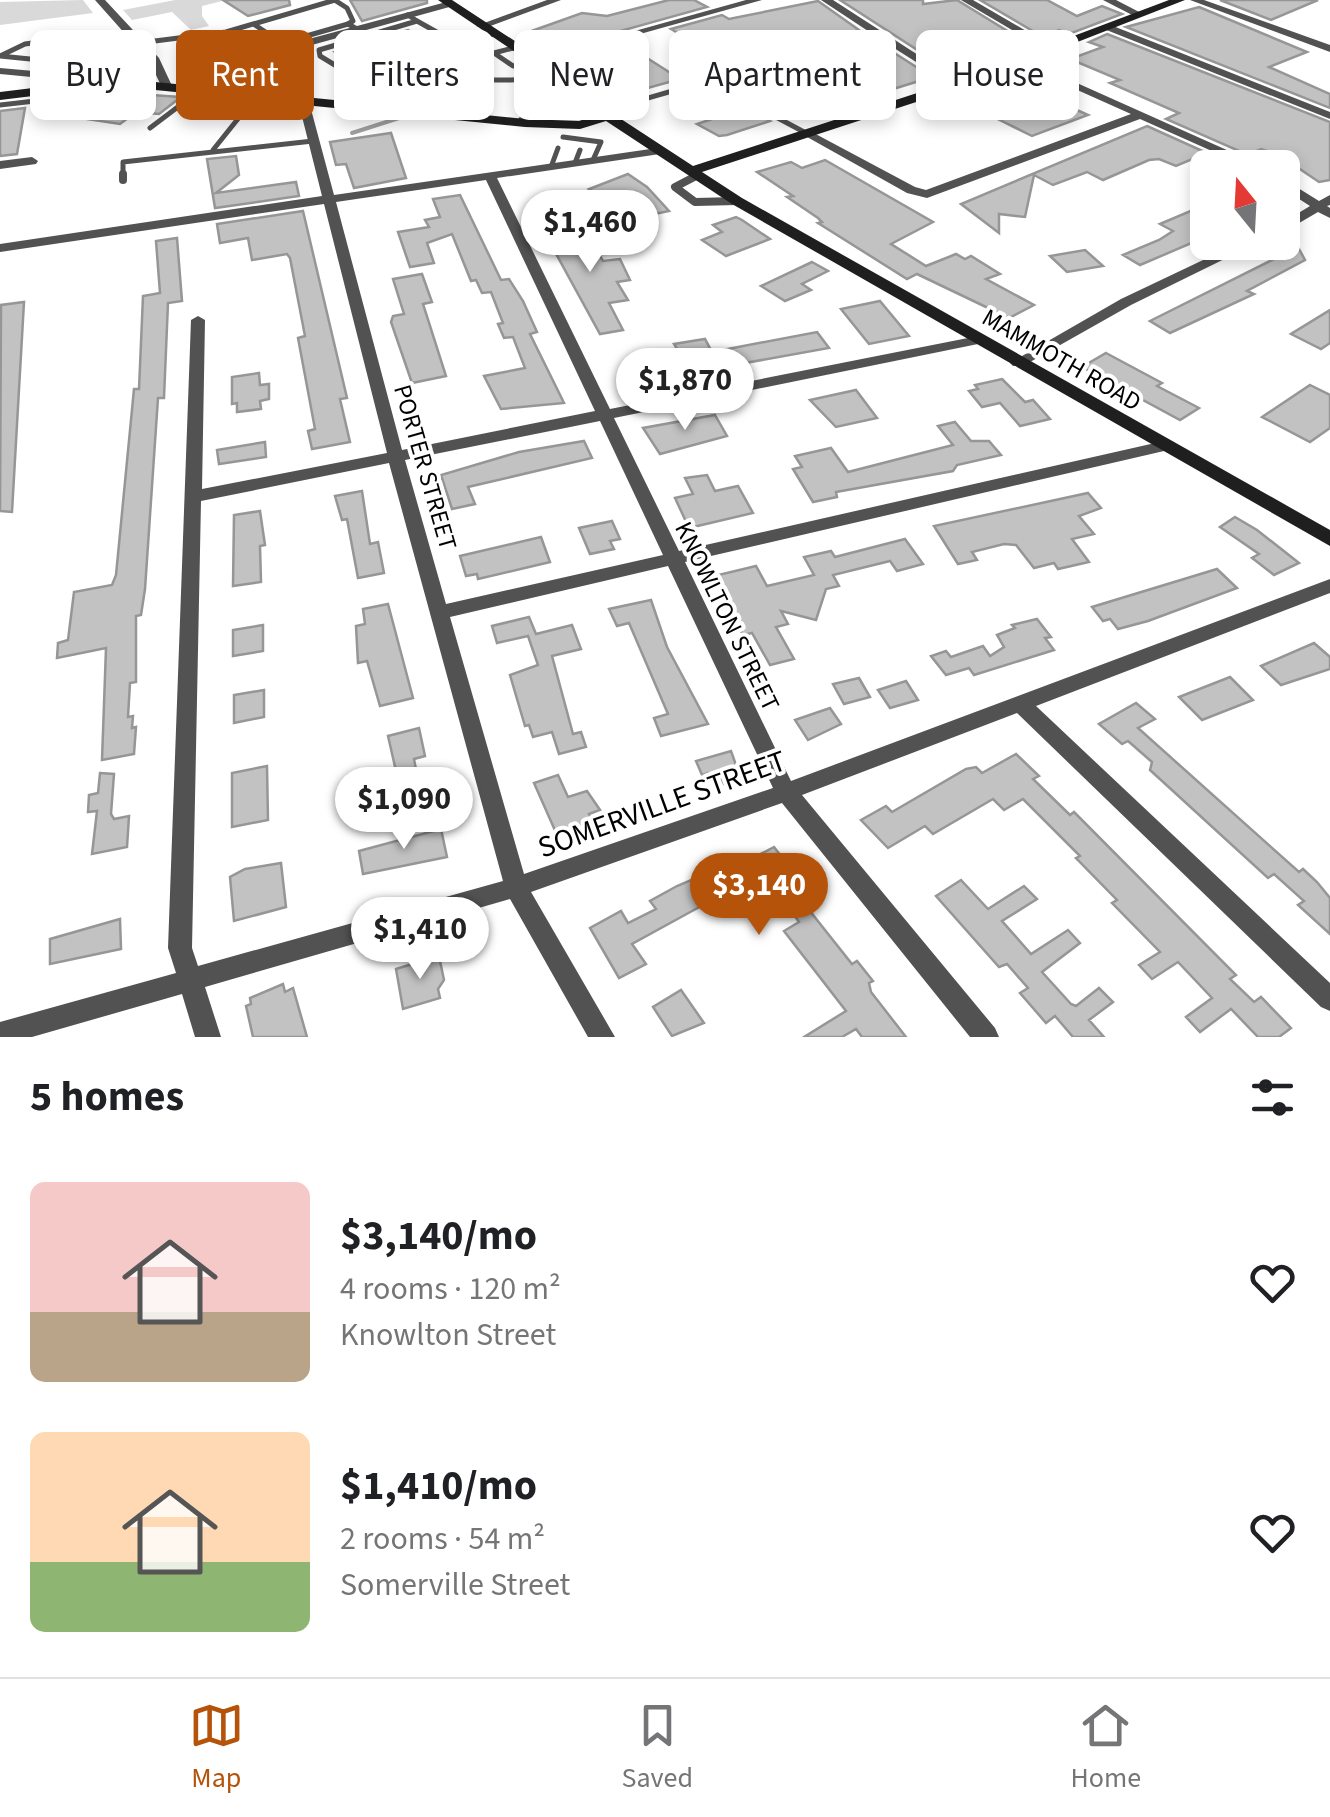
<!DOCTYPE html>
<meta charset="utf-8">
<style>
body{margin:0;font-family:"Source Sans 3",sans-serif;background:#f6f6f6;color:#202124;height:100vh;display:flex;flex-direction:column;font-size:38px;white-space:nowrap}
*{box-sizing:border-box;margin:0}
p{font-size:32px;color:#757577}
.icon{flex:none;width:55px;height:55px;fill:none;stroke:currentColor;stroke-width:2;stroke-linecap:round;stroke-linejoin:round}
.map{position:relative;height:1037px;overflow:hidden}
.drawer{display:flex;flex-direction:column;background:#fff;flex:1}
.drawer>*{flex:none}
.guide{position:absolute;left:30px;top:30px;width:1270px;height:90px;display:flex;gap:20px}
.needle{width:65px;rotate:342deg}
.fabs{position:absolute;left:1190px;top:150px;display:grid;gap:20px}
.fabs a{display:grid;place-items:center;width:110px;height:110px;border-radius:15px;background:#fff;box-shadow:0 5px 15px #0003;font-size:50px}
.price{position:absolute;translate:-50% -85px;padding:0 22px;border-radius:35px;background:#fff;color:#222;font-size:32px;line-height:65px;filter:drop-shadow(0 2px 5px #0008)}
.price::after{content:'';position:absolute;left:50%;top:60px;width:30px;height:22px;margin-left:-15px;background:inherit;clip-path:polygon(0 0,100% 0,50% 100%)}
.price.active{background:#b45309;color:#fff}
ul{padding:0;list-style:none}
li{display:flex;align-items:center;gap:30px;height:250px;padding:0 30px}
li span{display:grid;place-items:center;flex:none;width:280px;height:200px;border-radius:15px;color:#555}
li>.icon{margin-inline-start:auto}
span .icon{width:120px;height:120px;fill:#fffc;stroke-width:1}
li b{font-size:42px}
h2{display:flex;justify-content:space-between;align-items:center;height:120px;padding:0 30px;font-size:42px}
.chip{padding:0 35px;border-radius:15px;background:#fff;box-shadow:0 5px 15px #0003;font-size:35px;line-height:90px}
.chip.active{background:#b45309;color:#fff}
.menu{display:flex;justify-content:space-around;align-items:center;height:140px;border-top:2px solid #e0e0e0;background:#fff;font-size:28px;color:#757577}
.menu a{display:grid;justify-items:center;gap:5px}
.menu .active{color:#b45309}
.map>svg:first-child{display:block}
.green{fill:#d9d9d9}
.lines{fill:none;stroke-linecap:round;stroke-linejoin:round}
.stream{stroke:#a0a0a0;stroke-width:4}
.building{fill:#c2c2c2;stroke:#969696;stroke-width:2.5}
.lane-far1{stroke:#525252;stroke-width:5}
.lane{stroke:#525252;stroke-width:8}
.street{fill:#525252;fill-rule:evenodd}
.secondary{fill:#1f1f1f;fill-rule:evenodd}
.labels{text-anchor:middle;stroke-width:8;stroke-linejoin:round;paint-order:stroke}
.street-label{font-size:25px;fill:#000;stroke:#fff}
.near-street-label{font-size:30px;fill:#000;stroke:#fff}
</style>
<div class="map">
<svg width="1330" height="1037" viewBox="0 0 1330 1037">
<rect width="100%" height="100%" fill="#fff"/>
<!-- green -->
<g class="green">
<polygon points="83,0 93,13 0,25 0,2"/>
<polygon points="175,0 226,0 202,6 202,16 209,26 191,30 172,12 132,20 123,10"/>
</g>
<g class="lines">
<!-- stream -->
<g class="stream">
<polyline points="416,105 458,67 467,49"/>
<polyline points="352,133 399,118"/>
</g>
</g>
<!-- building -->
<g class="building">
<polygon points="223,0 289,0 290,5 248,16"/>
<polygon points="350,0 427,0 427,3 362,21"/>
<polygon points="669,0 694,0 707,7 567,46 526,33 582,13 607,16"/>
<polygon points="840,0 923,0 923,4 957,0 1027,43 950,71"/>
<polygon points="980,0 1047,0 1077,16 1102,6 1122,14 1069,34 1059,30 1043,37"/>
<polygon points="1220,0 1318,0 1271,20"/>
<polygon points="818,1 859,30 733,66 671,29 722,15 729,19"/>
<polygon points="1199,7 1307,52 1269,67 1330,94 1330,108 1126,27"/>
<polygon points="408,30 429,43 356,65 335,52"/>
<polygon points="1107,34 1330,122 1330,180 1319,182 1279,155 1261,149 1248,155 1166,119 1179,113 1110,83 1120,80 1070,59 1103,47 1089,42"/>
<polygon points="874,40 932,77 848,103 831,94 777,110 756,101 752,111 770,121 727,135 719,136 697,124 745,108 716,93 756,80 749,76"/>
<polygon points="623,43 636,51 680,79 630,93 580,55"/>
<polygon points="1012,86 1032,90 1088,115 1032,136 998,119 995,110 987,113 966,103"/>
<polygon points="137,94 181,97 159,114 136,112 120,124 87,119 108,104 113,115 121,117 122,106"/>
<polygon points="25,108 17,154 0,156 0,111"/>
<polygon points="1147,126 1207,153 1176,166 1159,159 1149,160 1103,180 1087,172 1053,185 1034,175 1025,217 999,214 999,233 961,204"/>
<polygon points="391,133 406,178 354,188 346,164 336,165 330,142"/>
<polygon points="236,156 239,175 216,193 296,182 299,196 215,208 207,159"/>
<polygon points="825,160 933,222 891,244 926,266 956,254 965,259 971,256 1000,274 986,279 1034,305 1009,318 917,274 907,279 818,223 822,222 818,218 787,197 793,196 757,172 791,162 802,168"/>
<polygon points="628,174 647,187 669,211 632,219 589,189"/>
<polygon points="460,195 501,280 509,279 523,301 537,332 530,334 564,403 501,409 484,376 525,368 513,337 504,338 498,324 503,323 491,292 482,293 476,280 471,281 452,234 427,243 434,263 410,267 398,232 429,227 425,220 440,217 433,199"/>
<polygon points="1195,209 1208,215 1208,236 1140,265 1123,255 1159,240 1173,231 1160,224"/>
<polygon points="303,211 347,398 340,399 350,442 312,449 308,431 315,429 298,338 305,336 290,258 287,254 252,260 248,238 220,243 217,224"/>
<polygon points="736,217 742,220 770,239 726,256 702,240 722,232 713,225"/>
<polygon points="580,224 603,261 620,259 630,280 617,282 628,300 609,303 623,330 600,334 543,230"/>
<polygon points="177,238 182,301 168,303 164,398 158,398 145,589 141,615 136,616 136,682 130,683 128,717 133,716 132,728 136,727 134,754 102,760 106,648 57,658 58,643 68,640 74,592 112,585 116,575 134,389 139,389 143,296 160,293 156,241"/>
<polygon points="1298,247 1305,260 1247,291 1254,294 1170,333 1150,321"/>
<polygon points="1085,250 1103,266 1067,272 1050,256"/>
<polygon points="812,262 828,271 802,284 811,290 785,301 761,286"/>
<polygon points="422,274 432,302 423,304 446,376 412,383 391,322 393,316 404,314 393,279"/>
<polygon points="880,301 909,336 869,344 841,309"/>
<polygon points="24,302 12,512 0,511 1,305"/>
<polygon points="1330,310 1330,343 1321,349 1291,334"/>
<polygon points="817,332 829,348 717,368 713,375 695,379 674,344 705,339 712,352"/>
<polygon points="1106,353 1162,383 1157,386 1199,408 1180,420 1082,367"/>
<polygon points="259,373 260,385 269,384 269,399 260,401 261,409 237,412 237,403 232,404 232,377"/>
<polygon points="1002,379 1025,402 1033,400 1050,419 1020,426 1000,403 982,407 969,391 978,389 975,385"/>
<polygon points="1310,385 1330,395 1330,428 1310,442 1262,417"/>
<polygon points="856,390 877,418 836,427 810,400"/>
<polygon points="715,415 727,436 660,454 643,428"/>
<polygon points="955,422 971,441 989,441 1001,455 957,465 953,471 836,492 837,497 813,502 793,469 802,467 795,456 831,448 848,472 953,445 938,426"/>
<polygon points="584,441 592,458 468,487 475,504 452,509 441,475 519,452"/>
<polygon points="265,442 266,457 219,464 217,450"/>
<polygon points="707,475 715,491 738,486 753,513 689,528 675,498 693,494 685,478"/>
<polygon points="362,491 370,544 378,542 384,573 358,578 347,519 342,520 335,496"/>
<polygon points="1088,493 1101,508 1079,516 1094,534 1072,539 1089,562 1058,569 1054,563 1034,568 1016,545 1004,544 972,552 977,560 958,564 934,526"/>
<polygon points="260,511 265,545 260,546 261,582 233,586 234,515"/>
<polygon points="1235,517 1257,530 1299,563 1274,575 1252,558 1259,554 1220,527"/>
<polygon points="612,521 620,539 610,541 614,549 590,554 579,528"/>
<polygon points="541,537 550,562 478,579 477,574 466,576 460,556"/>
<polygon points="905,539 923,564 897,571 890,561 833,575 839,586 826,589 816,620 781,611 788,624 776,627 794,659 770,665 752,633 743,635 714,576 756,566 767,586 814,575 804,557 831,551 835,557"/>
<polygon points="1217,569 1237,588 1148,621 1118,629 1110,619 1103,621 1092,607"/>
<polygon points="651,600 667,647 708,724 661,736 654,718 668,714 629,623 617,626 609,609"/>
<polygon points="388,604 413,698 380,706 367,661 358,663 356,626 365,624 363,609"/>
<polygon points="529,617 536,634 572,625 581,649 552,656 573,734 581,732 586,747 559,754 552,732 533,737 529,725 525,726 510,675 538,665 528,636 497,643 492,626"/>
<polygon points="1037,619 1051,637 1045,638 1054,650 974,675 969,668 946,675 931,656 946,651 951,657 983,646 990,656 1004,647 997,635 1015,628 1012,625"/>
<polygon points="263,625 263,651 233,656 233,630"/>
<polygon points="1314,643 1330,657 1330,669 1281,685 1261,666"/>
<polygon points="1230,677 1253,700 1202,720 1179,697"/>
<polygon points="859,678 870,697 844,704 833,684"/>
<polygon points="906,681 918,700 890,708 878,690"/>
<polygon points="264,690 264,717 234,723 234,695"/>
<polygon points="1136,703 1155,719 1138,728 1299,872 1303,869 1317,882 1330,898 1330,934 1298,905 1304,901 1274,874 1268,878 1150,770 1152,762 1128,741 1122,744 1099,724"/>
<polygon points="830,708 841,724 808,740 795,720"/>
<polygon points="419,728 425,756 414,759 419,785 390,792 386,774 396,771 388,736"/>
<polygon points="731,751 741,779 724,784 721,777 711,780 708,773 702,775 696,761"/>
<polygon points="1016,754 1039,776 1033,779 1070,815 1074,812 1236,975 1230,979 1254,1002 1261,997 1291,1028 1279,1037 1258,1037 1231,1009 1200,1032 1186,1017 1212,998 1178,962 1152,979 1139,965 1160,952 1112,903 1117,900 1076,858 1080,856 1023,799 1004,810 993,799 933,834 925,826 888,848 861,820 886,806 892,812 966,769 976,767 982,773"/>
<polygon points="267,766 268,820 232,827 232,773"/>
<polygon points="100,773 114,774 111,814 114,819 129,816 127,847 92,854 97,811 88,812 89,795 98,793"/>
<polygon points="558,775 568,797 587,791 600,810 589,814 593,822 557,835 534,783"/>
<polygon points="441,829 447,857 363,874 359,851"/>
<polygon points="774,847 807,890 798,896 852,964 857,961 873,981 869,983 871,992 906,1037 862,1037 856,1029 842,1037 804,1037 846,1011 784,931 799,922 770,882 723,911 714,899 632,944 646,964 619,978 590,928 621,911 628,923 656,909 650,901 677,886 731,863 734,868"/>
<polygon points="281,863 286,907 234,921 230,877 245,869"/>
<polygon points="961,880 988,909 1024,886 1037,899 1002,921 1031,954 1068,930 1080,943 1042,972 1071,1004 1076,1006 1099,988 1113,1002 1089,1020 1104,1037 1073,1037 1055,1016 1046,1023 1020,993 1028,988 1007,964 999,967 936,896"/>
<polygon points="120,919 121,949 50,964 50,939"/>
<polygon points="439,956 444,980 438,989 440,998 403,1009 396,969"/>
<polygon points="283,984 285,992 293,988 307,1037 253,1037 246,1006 251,1004 250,998"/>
<polygon points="681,990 704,1023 672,1036 653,1007"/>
</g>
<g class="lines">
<!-- lane-far1 -->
<g class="lane-far1">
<polyline points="336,1 347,8 353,21 348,24"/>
<polyline points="417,21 458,44"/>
<polyline points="255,25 282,43 348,24 357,29"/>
<polygon points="76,37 84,40 60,62 0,56 25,44"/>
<polyline points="139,43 226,32 335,0"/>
<polyline points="513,48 494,53 513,66 532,61"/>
<polyline points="352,76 493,34"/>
<path d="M 368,85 C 430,70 492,87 554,76"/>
<polyline points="0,105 70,97 69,88"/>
<polyline points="757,107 806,133"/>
<polyline points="363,108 373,93 371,87 320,56 319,50 417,21 408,15"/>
<polyline points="118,111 114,105 138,85"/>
<polyline points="518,123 531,107"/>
<polyline points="150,128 199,91"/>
<polyline points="563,137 601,142 593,160"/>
<polyline points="213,150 241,115"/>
<polyline points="575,163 580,150"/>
<polyline points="551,167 558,148"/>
<polyline points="123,176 123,162 313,141"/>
</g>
<!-- lane -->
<g class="lane">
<polyline points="123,174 123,180"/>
<polyline points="698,175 675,187 695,202 737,201"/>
</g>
<!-- street -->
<g class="street">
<polygon points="95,0 105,0 159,58 173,88 171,90 163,90 149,60 115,85 0,74 0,68 113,78 143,54"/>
<polygon points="547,0 561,0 485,28 476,26"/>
<polygon points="746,0 762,0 536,63 527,61"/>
<polygon points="821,0 833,0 963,84 954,86 875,36 615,110 605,108 868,31"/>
<polygon points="961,0 973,0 1057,49 1048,51"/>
<polygon points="1103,0 1116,0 1145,15 1136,17"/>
<polygon points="1190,0 1204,0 1330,45 1330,52"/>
<path d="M 450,1 L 453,2 L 453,6 L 301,48 L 297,57 L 334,195 L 664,147 L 664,153 L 660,154 L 497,178 L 610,409 L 978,336 L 985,340 L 978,344 L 614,418 L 679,551 L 1164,441 L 1172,446 L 1164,451 L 685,562 L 791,781 L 1330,579 L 1330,593 L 1036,706 L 1330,983 L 1330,1011 L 1321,1007 L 1017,713 L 802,795 L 995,1028 L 999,1037 L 970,1037 L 782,803 L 531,892 L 615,1037 L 588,1037 L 510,899 L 205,987 L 221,1037 L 195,1037 L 182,994 L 32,1037 L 0,1037 L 0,1022 L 176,973 L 168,948 L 191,320 L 198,316 L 205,320 L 202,489 L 387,453 L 324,204 L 0,252 L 0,244 L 322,196 L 287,57 L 292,46 L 305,40 ZM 486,180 L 595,411 L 402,450 L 336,202 ZM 600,421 L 663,555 L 446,604 L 405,460 ZM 389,463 L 503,881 L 198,966 L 192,948 L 201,501 ZM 668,566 L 773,788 L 524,874 L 450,617 Z"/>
<polygon points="1108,24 1330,112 1330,119 1104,29 1103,27"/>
<polygon points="1021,58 1267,168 1250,168 1140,119 927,198 907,193 800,133 810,131 915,187 926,190 1131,114 1017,63 1017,59"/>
<polygon points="32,157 38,161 36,164 0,169 0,161"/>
<polygon points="1282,178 1319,201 1330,195 1330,205 1327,206 1330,208 1330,218 1318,212 1282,233 1282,223 1310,206 1282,188"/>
<polygon points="1241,242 1259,242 1131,305 1023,366 1013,366 1010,363 1121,299"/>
</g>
<!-- secondary -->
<polygon class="secondary" points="438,0 452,0 605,100 606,103 602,106 609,112 623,110 623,116 618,117 693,166 954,81 1169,0 1185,0 962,87 702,172 742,198 1330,530 1330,546 732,204 606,121 580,129 525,127 115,86 0,100 0,92 115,78 525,119 579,121 597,115 585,99"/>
</g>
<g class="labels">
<!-- street labels -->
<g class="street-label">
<text transform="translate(1062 359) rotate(30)" y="9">MAMMOTH ROAD</text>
<text transform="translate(426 467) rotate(74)" y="9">PORTER STREET</text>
<text transform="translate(728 616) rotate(64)" y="9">KNOWLTON STREET</text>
</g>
<!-- near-street labels -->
<g class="near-street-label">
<text transform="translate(662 804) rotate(-20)" y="10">SOMERVILLE STREET</text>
</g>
</g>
</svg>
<div class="fabs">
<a><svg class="needle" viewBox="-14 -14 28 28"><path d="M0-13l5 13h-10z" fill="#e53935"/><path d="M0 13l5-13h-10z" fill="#757577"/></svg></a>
</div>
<b class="price" style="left:590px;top:275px">$1,460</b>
<b class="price" style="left:685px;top:433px">$1,870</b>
<b class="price" style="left:404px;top:852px">$1,090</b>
<b class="price active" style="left:759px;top:938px">$3,140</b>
<b class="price" style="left:420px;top:982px">$1,410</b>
<div class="guide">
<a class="chip">Buy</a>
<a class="chip active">Rent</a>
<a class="chip">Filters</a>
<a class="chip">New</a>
<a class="chip">Apartment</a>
<a class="chip">House</a>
</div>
</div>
<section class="drawer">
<h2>5 homes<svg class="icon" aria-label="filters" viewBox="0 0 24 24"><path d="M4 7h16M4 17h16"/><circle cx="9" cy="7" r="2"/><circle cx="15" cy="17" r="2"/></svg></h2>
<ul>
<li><span style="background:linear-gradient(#f6c9c9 65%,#b9a48a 0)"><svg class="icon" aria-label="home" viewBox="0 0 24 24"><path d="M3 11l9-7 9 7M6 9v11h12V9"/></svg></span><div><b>$3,140/mo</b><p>4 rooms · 120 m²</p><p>Knowlton Street</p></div><svg class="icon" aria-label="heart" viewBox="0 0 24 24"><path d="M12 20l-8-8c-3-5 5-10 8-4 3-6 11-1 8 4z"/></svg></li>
<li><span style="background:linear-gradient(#ffd9b3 65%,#8fb573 0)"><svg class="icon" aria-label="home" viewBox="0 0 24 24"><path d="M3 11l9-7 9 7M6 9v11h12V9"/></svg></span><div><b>$1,410/mo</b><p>2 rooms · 54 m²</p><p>Somerville Street</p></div><svg class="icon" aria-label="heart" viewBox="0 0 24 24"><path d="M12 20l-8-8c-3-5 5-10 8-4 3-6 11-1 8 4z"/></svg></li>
</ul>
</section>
<nav class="menu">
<a class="active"><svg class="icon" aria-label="map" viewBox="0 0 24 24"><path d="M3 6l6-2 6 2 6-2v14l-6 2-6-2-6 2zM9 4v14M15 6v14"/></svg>Map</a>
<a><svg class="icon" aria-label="saved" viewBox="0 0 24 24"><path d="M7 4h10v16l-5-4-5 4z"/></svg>Saved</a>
<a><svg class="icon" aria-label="home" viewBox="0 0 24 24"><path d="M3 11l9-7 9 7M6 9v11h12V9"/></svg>Home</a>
</nav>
